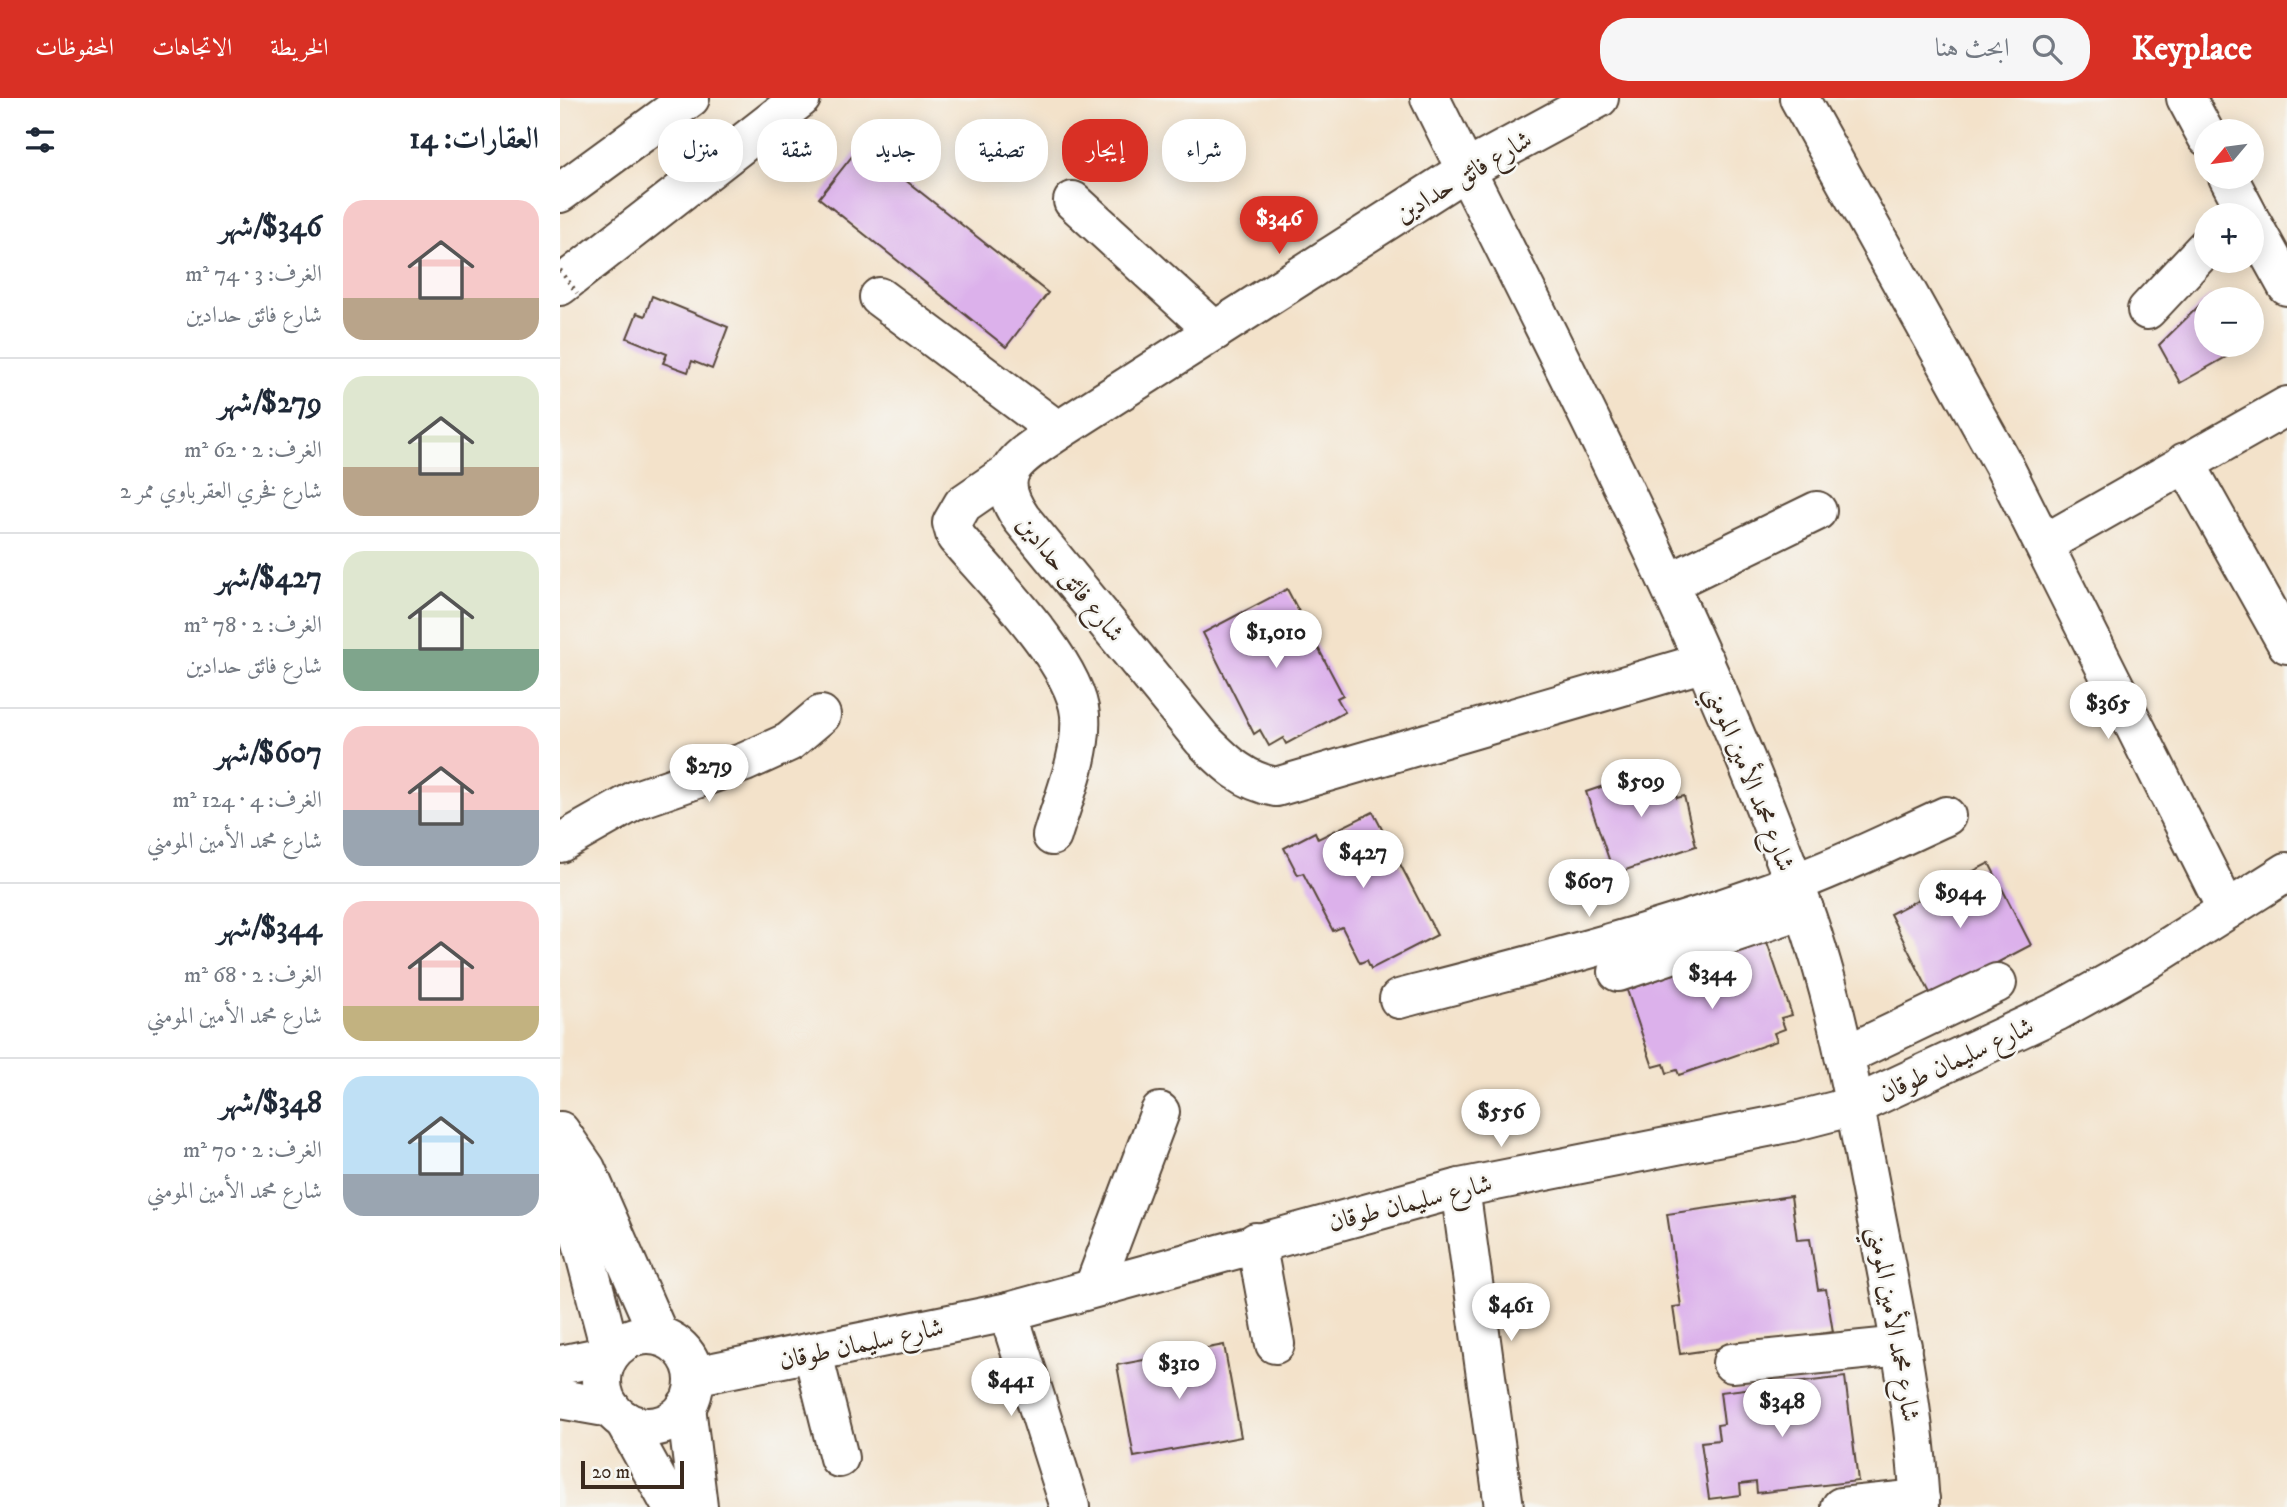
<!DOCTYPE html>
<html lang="ar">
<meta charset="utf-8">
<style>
body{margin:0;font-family:"IM FELL DW Pica",Amiri,serif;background:#f6f6f7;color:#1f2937;direction:rtl;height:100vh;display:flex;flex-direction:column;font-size:26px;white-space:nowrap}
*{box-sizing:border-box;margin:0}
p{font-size:23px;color:#747a83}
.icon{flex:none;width:38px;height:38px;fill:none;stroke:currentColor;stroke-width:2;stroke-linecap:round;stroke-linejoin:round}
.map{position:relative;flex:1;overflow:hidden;direction:ltr}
.panel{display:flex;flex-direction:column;background:#fff;width:560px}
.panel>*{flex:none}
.banner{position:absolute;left:21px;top:21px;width:665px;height:63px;direction:rtl;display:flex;gap:14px}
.needle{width:46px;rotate:241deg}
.tools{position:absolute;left:1634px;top:21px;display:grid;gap:14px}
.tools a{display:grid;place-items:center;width:70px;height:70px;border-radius:50%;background:#fff;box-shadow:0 4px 18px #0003;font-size:35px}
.scale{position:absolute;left:21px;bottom:18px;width:103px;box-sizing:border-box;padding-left:7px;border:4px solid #3b2a1e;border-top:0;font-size:19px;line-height:24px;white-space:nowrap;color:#3b2a1e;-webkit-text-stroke:5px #f6f6f2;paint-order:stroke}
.price{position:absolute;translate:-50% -60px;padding:0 16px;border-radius:24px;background:#fff;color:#222;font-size:23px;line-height:46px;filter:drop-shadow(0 2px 4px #0008)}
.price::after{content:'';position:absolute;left:50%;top:42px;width:21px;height:16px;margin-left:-10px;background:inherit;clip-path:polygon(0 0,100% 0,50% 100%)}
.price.active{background:#d93025;color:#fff}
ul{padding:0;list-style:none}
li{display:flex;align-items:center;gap:21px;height:175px;padding:0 21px}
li+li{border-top:2px solid #e0e1e3}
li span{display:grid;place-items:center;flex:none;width:196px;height:140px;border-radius:21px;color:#555}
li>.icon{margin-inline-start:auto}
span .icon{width:84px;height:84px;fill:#fffc;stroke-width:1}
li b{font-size:30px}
h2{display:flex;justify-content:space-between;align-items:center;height:84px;padding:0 21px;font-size:30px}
.pill{padding:0 24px;border-radius:28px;background:#fff;box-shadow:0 4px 18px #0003;font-size:24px;line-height:63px}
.pill.active{background:#d93025;color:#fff}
header{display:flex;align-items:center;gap:42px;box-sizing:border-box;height:98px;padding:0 35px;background:#d93025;color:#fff}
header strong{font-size:33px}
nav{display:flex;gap:38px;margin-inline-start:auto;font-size:24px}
.search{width:490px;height:63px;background:#f6f6f7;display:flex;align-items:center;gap:18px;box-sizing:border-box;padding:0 24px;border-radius:28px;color:#747a83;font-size:26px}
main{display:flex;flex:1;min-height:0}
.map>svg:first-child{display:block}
.building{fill:#dcb1eb}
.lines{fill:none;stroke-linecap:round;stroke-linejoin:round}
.minor-casing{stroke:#574638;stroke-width:42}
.major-casing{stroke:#574638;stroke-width:42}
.minor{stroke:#fff;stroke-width:38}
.major{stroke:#fff;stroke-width:38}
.path-bridge{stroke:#574638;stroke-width:4.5;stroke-dasharray:2 5;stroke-linecap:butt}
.labels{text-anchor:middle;stroke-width:5;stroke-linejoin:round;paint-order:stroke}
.street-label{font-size:26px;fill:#3b2a1e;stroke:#f6f6f2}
</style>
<header>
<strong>Keyplace</strong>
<div class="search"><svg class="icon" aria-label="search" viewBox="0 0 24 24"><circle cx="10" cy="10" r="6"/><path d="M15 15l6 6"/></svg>ابحث هنا</div>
<nav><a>الخريطة</a><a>الاتجاهات</a><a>المحفوظات</a></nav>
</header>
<main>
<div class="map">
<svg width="1727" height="1409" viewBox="0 0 1727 1409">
<rect width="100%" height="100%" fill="#f6f6f2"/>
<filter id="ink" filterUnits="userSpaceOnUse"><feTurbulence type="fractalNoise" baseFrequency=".0143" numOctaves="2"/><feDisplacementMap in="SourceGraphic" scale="14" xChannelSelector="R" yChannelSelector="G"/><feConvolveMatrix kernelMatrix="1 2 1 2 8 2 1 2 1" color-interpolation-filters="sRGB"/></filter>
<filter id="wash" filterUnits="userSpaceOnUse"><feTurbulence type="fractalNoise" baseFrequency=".00686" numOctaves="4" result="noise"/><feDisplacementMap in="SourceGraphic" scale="28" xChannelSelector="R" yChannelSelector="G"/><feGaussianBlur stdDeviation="1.57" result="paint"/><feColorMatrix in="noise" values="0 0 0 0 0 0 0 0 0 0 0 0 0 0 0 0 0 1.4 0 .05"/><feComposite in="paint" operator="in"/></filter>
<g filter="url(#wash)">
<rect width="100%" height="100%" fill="#f3e2ca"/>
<g id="blocks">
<!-- building -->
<g class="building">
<polygon points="301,47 488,195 446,249 259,100"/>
<polygon points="1650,197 1652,201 1647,201 1647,247 1678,247 1680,251 1620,285 1599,247"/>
<polygon points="92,198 168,229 152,271 132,263 128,274 103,265 107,256 67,240 77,215 85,218"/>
<polygon points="727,491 783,597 777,600 785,614 726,646 723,640 709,648 700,632 694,636 643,535"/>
<polygon points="1106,667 1117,700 1124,698 1136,748 1054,776 1026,694"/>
<polygon points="813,714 877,837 811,871 807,862 800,865 782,829 773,833 743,775 738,777 724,750 755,734 758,741"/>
<polygon points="1429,765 1471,847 1372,899 1330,816"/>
<polygon points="1207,844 1232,917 1221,920 1225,931 1214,935 1217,943 1119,977 1117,972 1107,975 1104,966 1093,969 1067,892"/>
<polygon points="1231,1098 1237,1142 1250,1141 1258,1192 1266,1191 1273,1234 1120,1256 1113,1209 1121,1208 1107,1116"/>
<polygon points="664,1247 681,1339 574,1359 557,1267"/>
<polygon points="1285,1279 1298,1383 1197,1395 1196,1384 1180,1386 1181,1397 1149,1401 1141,1344 1159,1342 1157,1327 1164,1326 1160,1294"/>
</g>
</g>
</g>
<g filter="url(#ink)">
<use href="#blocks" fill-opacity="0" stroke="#574638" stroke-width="2"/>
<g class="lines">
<!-- minor casing -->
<g class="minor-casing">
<g id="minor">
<path d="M 870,0 C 1002,267 1142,529 1243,809 C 1281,914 1297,1025 1319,1133 C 1337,1225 1355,1315 1360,1409"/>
<path d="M 1039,0 L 906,72 L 498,333 C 461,359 428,372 461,420 L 642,641 C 665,664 683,683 716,689 L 1145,564"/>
<polyline points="1239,0 1444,368 1667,812"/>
<polyline points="1626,0 1647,39"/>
<polyline points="1668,79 1688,117"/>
<polyline points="513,103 655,233"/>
<polyline points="1692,125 1727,188"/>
<polyline points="319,199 498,333"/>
<polyline points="1587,212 1647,148"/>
<polyline points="1625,364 1727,546"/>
<path d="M 448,375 L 403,406 L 392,425 L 396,439 C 431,480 516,565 520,617 C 523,656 503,701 492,738"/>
<polyline points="1484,446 1727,308"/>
<polyline points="1109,485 1257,413"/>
<polyline points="0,745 76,702 185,664 229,644 261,617"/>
<polyline points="1058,874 1244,811"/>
<path d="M 839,901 C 971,867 1103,834 1231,786 C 1284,767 1335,741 1386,718"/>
<polyline points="1284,958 1437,885"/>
<polyline points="0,1033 26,1071 99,1238"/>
<polyline points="3,1051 4,1076 51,1255"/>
<polyline points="900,1090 944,1409"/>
<polyline points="696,1144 715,1246"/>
<polyline points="534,1189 600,1014"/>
<polyline points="448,1214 510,1409"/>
<circle cx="88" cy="1283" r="46"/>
<polyline points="253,1256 279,1360"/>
<polyline points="1172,1265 1342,1248"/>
<polyline points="0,1267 49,1257"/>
<polyline points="134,1278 448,1214 900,1090 1232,1024 1294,1008 1498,913 1577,869 1727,774"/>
<polyline points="0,1301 51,1310"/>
<polyline points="126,1308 138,1409"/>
<polyline points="64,1322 112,1409"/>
<polyline points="1281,1409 1360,1401"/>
</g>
</g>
<!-- major casing -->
<g class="major-casing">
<g id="major">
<polyline points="0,95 130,0"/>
<polyline points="0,188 241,0"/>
</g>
</g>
<!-- minor -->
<use href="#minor" class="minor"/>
<!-- major -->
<use href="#major" class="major"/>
<!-- path-bridge -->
<polyline class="path-bridge" points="0,172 17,195"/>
</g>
</g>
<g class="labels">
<!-- street labels -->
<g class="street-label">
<text transform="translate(903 78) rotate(-31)" y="9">شارع فائق حدادين</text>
<text transform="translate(511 480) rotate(51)" y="9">شارع فائق حدادين</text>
<text transform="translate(1191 680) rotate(68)" y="9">شارع محمد الأمين المومني</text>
<text transform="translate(1396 961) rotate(-25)" y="9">شارع سليمان طوقان</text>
<text transform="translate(850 1104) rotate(-14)" y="9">شارع سليمان طوقان</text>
<text transform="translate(1335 1226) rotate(80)" y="9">شارع محمد الأمين المومني</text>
<text transform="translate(301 1245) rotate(-12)" y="9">شارع سليمان طوقان</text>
</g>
</g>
</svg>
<div class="tools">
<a><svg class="needle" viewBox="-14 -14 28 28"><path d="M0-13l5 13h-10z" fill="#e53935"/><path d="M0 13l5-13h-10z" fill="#747a83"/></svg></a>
<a>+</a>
<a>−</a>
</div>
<div class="scale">20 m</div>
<b class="price active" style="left:719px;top:158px">$346</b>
<b class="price" style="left:716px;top:572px">$1,010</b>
<b class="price" style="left:1548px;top:643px">$365</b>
<b class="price" style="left:149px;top:706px">$279</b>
<b class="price" style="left:1081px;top:721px">$509</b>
<b class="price" style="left:803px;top:792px">$427</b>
<b class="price" style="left:1029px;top:821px">$607</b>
<b class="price" style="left:1400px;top:832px">$944</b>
<b class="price" style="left:1152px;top:913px">$344</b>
<b class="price" style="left:941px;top:1051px">$556</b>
<b class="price" style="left:951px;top:1245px">$461</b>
<b class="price" style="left:619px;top:1303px">$310</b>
<b class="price" style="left:451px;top:1320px">$441</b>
<b class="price" style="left:1222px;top:1341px">$348</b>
<div class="banner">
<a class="pill">شراء</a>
<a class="pill active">إيجار</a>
<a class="pill">تصفية</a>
<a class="pill">جديد</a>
<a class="pill">شقة</a>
<a class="pill">منزل</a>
</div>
</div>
<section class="panel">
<h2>العقارات: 14<svg class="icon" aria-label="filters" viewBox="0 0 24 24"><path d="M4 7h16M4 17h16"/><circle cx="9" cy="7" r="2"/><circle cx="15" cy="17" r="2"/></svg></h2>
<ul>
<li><span style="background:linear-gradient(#f6c9c9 70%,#b9a48a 0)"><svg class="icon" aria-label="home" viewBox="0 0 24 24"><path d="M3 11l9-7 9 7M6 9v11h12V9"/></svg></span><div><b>$346/شهر</b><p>الغرف: 3 · 74 m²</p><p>شارع فائق حدادين</p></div></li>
<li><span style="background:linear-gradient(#dfe7d0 65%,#b9a48a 0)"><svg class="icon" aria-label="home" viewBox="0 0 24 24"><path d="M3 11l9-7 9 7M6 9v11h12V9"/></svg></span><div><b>$279/شهر</b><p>الغرف: 2 · 62 m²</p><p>شارع فخري العقرباوي ممر 2</p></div></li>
<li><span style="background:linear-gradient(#dfe7d0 70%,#7fa58c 0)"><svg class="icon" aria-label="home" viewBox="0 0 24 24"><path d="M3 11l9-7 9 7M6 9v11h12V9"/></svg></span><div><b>$427/شهر</b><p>الغرف: 2 · 78 m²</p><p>شارع فائق حدادين</p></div></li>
<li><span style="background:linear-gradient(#f6c9c9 60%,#9aa5b1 0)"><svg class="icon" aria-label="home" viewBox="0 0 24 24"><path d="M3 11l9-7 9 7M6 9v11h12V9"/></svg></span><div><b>$607/شهر</b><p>الغرف: 4 · 124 m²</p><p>شارع محمد الأمين المومني</p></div></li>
<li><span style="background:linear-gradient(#f6c9c9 75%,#c2b280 0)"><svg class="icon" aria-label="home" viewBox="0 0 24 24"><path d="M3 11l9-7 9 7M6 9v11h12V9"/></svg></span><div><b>$344/شهر</b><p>الغرف: 2 · 68 m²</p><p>شارع محمد الأمين المومني</p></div></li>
<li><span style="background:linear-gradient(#bfe0f5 70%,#9aa5b1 0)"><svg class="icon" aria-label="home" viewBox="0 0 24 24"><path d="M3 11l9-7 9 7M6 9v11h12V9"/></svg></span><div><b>$348/شهر</b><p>الغرف: 2 · 70 m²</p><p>شارع محمد الأمين المومني</p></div></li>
</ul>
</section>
</main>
